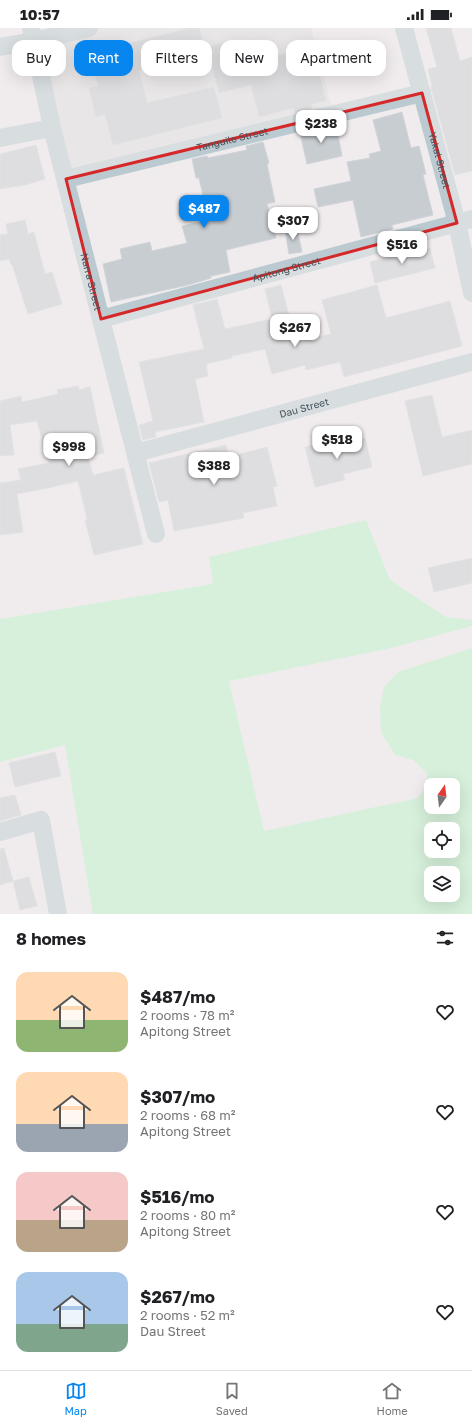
<!DOCTYPE html>
<meta charset="utf-8">
<style>
body{margin:0;font-family:"Golos Text",sans-serif;background:#f2f2f2;color:#202124;height:100vh;display:flex;flex-direction:column;font-size:15px;white-space:nowrap}
*{box-sizing:border-box;margin:0}
p{font-size:13px;color:#757577}
.icon{flex:none;width:22px;height:22px;fill:none;stroke:currentColor;stroke-width:2;stroke-linecap:round;stroke-linejoin:round}
.map{position:relative;height:886px;overflow:hidden}
.drawer{display:flex;flex-direction:column;background:#fff;flex:1}
.drawer>*{flex:none}
.guide{position:absolute;left:12px;top:12px;width:448px;height:36px;display:flex;gap:8px}
.needle{width:26px;rotate:14deg}
.fabs{position:absolute;left:424px;top:750px;display:grid;gap:8px}
.fabs a{display:grid;place-items:center;width:36px;height:36px;border-radius:8px;background:#fff;box-shadow:0 4px 16px #0002;font-size:20px}
.price{position:absolute;translate:-50% -34px;padding:0 9px;border-radius:8px;background:#fff;color:#222;font-size:13px;line-height:26px;filter:drop-shadow(0 1px 2px #0008)}
.price::after{content:'';position:absolute;left:50%;top:24px;width:12px;height:9px;margin-left:-6px;background:inherit;clip-path:polygon(0 0,100% 0,50% 100%)}
.price.active{background:#0786ef;color:#fff}
ul{padding:0;list-style:none}
li{display:flex;align-items:center;gap:12px;height:100px;padding:0 16px}
li span{display:grid;place-items:center;flex:none;width:112px;height:80px;border-radius:12px;color:#555}
li>.icon{margin-inline-start:auto}
span .icon{width:48px;height:48px;fill:#fffc;stroke-width:1}
li b{font-size:17px}
h2{display:flex;justify-content:space-between;align-items:center;height:48px;padding:0 16px;font-size:17px}
.chip{padding:0 14px;border-radius:12px;background:#fff;box-shadow:0 4px 16px #0002;font-size:14px;line-height:36px}
.chip.active{background:#0786ef;color:#fff}
.status{display:flex;justify-content:space-between;align-items:center;height:28px;padding:0 20px;background:#fff;direction:ltr}
.status svg{height:11px;fill:currentColor}
.dock{display:flex;justify-content:space-around;align-items:center;height:56px;border-top:1px solid #e0e0e0;background:#fff;font-size:11px;color:#757577}
.dock a{display:grid;justify-items:center;gap:2px}
.dock .active{color:#0786ef}
.map>svg:first-child{display:block}
.education{fill:#e1dddf}
.green{fill:#b5f3c6;fill-rule:evenodd}
.building{fill:#c8cdd2;stroke:#d0d4d9}
.lines{fill:none;stroke-linecap:round;stroke-linejoin:round}
.street{stroke:#bbcad1;stroke-width:18}
.marked{fill:none;stroke:#d62828;stroke-width:3;stroke-linejoin:round}
.labels{text-anchor:middle;stroke-width:3;stroke-linejoin:round;paint-order:stroke}
.street-label{font-size:10px;fill:#43535c;stroke:#fff}
</style>
<div class="status"><b>10:57</b><svg viewBox="0 0 49 12"><path d="M0 12V9h3v3zM5 12V6h3v6zM10 12V3h3v9zM15 12V0h3v12zM26 1h20v11H26zM47 4h2v5h-2z"/></svg></div>
<div class="map">
<svg width="472" height="886" viewBox="0 0 472 886">
<rect width="100%" height="100%" fill="#f0eced"/>
<!-- education -->
<polygon class="education" points="89,0 311,0 334,87 66,151 34,13"/>
<!-- green -->
<path class="green" d="M 366,492 L 390,552 L 446,589 L 472,592 L 472,598 L 391,620 L 229,653 L 264,803 L 418,770 L 425,759 L 428,746 L 413,732 L 395,727 L 381,704 L 380,680 L 384,659 L 398,644 L 472,620 L 472,886 L 93,886 L 65,717 L 0,734 L 0,591 L 213,556 L 209,529 ZM 431,757 L 453,757 L 453,779 L 431,779 ZM 431,801 L 453,801 L 453,823 L 431,823 ZM 431,845 L 453,845 L 453,867 L 431,867 Z"/>
<!-- building -->
<g class="building">
<polygon points="190,0 199,0 206,25 139,42 147,75 214,59 222,90 113,117 105,86 96,89 89,60 98,58 89,25"/>
<polygon points="426,0 451,0 460,33 472,29 472,143 455,147 431,59 432,58 428,41 437,39"/>
<polygon points="227,14 233,38 312,19 326,73 311,76 312,81 295,85 294,80 259,89 251,57 219,65 207,19"/>
<polygon points="402,84 411,120 419,118 426,146 423,147 433,187 392,197 393,201 361,209 353,172 318,179 314,161 351,153 347,134 370,130 369,126 381,123 373,92"/>
<polygon points="336,97 342,128 307,136 300,105"/>
<polygon points="263,114 269,135 267,136 275,174 267,176 276,210 226,222 230,244 211,248 211,250 188,257 111,274 103,236 122,231 120,221 150,214 152,223 187,215 182,198 209,192 199,150 196,150 192,131 207,128 208,130 247,122 246,118"/>
<polygon points="36,117 45,151 25,157 0,161 0,126"/>
<polygon points="25,192 28,206 34,204 45,246 52,244 62,276 28,286 12,236 11,237 9,231 0,233 0,207 8,206 6,196"/>
<polygon points="297,200 302,224 289,226 285,202"/>
<polygon points="430,220 435,240 375,255 370,234 412,223 412,225"/>
<polygon points="281,257 296,314 331,306 322,272 377,257 386,290 450,273 462,318 344,349 340,334 306,342 305,337 272,346 265,321 232,328 232,330 206,336 208,348 195,351 204,394 155,404 156,409 143,412 139,397 153,393 139,334 204,321 193,277 217,271 225,301 272,291 265,261"/>
<polygon points="78,358 79,362 90,359 104,425 88,429 93,447 124,440 143,516 94,527 85,492 87,491 78,453 48,460 17,466 23,504 0,507 0,455 21,452 18,441 49,435 37,393 10,397 14,427 0,428 0,373 21,368 22,374 58,366 57,362"/>
<polygon points="432,367 442,409 472,402 472,436 423,448 405,373"/>
<polygon points="365,410 372,439 343,446 345,452 315,459 305,419 334,412 336,417"/>
<polygon points="226,417 229,429 267,419 277,458 273,459 277,478 243,485 244,490 174,503 168,472 159,474 149,435"/>
<polygon points="472,530 472,555 434,564 428,540"/>
<polygon points="55,724 61,748 15,759 9,735"/>
<polygon points="15,767 21,787 0,793 0,770"/>
<polygon points="4,820 13,853 0,857 0,821"/>
<polygon points="29,849 37,878 20,882 13,853"/>
</g>
<g class="lines">
<!-- street -->
<g class="street">
<path id="s1" d="M 31,0 L 52,100 L 156,506"/>
<path id="s2" d="M 404,0 L 457,195 L 472,265"/>
<polyline points="0,19 34,13 89,0"/>
<polyline points="0,110 52,100"/>
<path id="s3" d="M 66,151 L 422,65"/>
<path id="s4" d="M 101,291 L 472,191"/>
<path id="s5" d="M 136,425 L 472,334"/>
<polyline points="0,804 41,792 58,886"/>
</g>
</g>
<!-- marked area -->
<path d="M0 0H472V886H0ZM 422,65 L 457,195 L 101,291 L 66,151 Z" fill="#f0eced" fill-opacity=".55" fill-rule="evenodd"/>
<path class="marked" d="M 422,65 L 457,195 L 101,291 L 66,151 Z"/>
<g class="labels">
<!-- street labels -->
<g class="street-label">
<text dy="4" stroke="none"><textPath href="#s3" startOffset="171">Tanguile Street</textPath></text>
<text dy="4" stroke="none"><textPath href="#s2" startOffset="137">Yakal Street</textPath></text>
<text dy="4" stroke="none"><textPath href="#s4" startOffset="192">Apitong Street</textPath></text>
<text dy="4" stroke="none"><textPath href="#s1" startOffset="261">Narra Street</textPath></text>
<text dy="4" stroke="none"><textPath href="#s5" startOffset="174">Dau Street</textPath></text>
</g>
</g>
</svg>
<div class="fabs">
<a><svg class="needle" viewBox="-14 -14 28 28"><path d="M0-13l5 13h-10z" fill="#e53935"/><path d="M0 13l5-13h-10z" fill="#757577"/></svg></a>
<a><svg class="icon" aria-label="locate" viewBox="0 0 24 24"><circle cx="12" cy="12" r="6"/><path d="M12 2v4M12 18v4M2 12h4M18 12h4"/></svg></a>
<a><svg class="icon" aria-label="layers" viewBox="0 0 24 24"><path d="M12 4l9 5-9 5-9-5zM3 14l9 5 9-5"/></svg></a>
</div>
<b class="price" style="left:321px;top:116px">$238</b>
<b class="price active" style="left:204px;top:201px">$487</b>
<b class="price" style="left:293px;top:213px">$307</b>
<b class="price" style="left:402px;top:237px">$516</b>
<b class="price" style="left:295px;top:320px">$267</b>
<b class="price" style="left:337px;top:432px">$518</b>
<b class="price" style="left:69px;top:439px">$998</b>
<b class="price" style="left:214px;top:458px">$388</b>
<div class="guide">
<a class="chip">Buy</a>
<a class="chip active">Rent</a>
<a class="chip">Filters</a>
<a class="chip">New</a>
<a class="chip">Apartment</a>
</div>
</div>
<section class="drawer">
<h2>8 homes<svg class="icon" aria-label="filters" viewBox="0 0 24 24"><path d="M4 7h16M4 17h16"/><circle cx="9" cy="7" r="2"/><circle cx="15" cy="17" r="2"/></svg></h2>
<ul>
<li><span style="background:linear-gradient(#ffd9b3 60%,#8fb573 0)"><svg class="icon" aria-label="home" viewBox="0 0 24 24"><path d="M3 11l9-7 9 7M6 9v11h12V9"/></svg></span><div><b>$487/mo</b><p>2 rooms · 78 m²</p><p>Apitong Street</p></div><svg class="icon" aria-label="heart" viewBox="0 0 24 24"><path d="M12 20l-8-8c-3-5 5-10 8-4 3-6 11-1 8 4z"/></svg></li>
<li><span style="background:linear-gradient(#ffd9b3 65%,#9aa5b1 0)"><svg class="icon" aria-label="home" viewBox="0 0 24 24"><path d="M3 11l9-7 9 7M6 9v11h12V9"/></svg></span><div><b>$307/mo</b><p>2 rooms · 68 m²</p><p>Apitong Street</p></div><svg class="icon" aria-label="heart" viewBox="0 0 24 24"><path d="M12 20l-8-8c-3-5 5-10 8-4 3-6 11-1 8 4z"/></svg></li>
<li><span style="background:linear-gradient(#f6c9c9 60%,#b9a48a 0)"><svg class="icon" aria-label="home" viewBox="0 0 24 24"><path d="M3 11l9-7 9 7M6 9v11h12V9"/></svg></span><div><b>$516/mo</b><p>2 rooms · 80 m²</p><p>Apitong Street</p></div><svg class="icon" aria-label="heart" viewBox="0 0 24 24"><path d="M12 20l-8-8c-3-5 5-10 8-4 3-6 11-1 8 4z"/></svg></li>
<li><span style="background:linear-gradient(#a9c7e8 65%,#7fa58c 0)"><svg class="icon" aria-label="home" viewBox="0 0 24 24"><path d="M3 11l9-7 9 7M6 9v11h12V9"/></svg></span><div><b>$267/mo</b><p>2 rooms · 52 m²</p><p>Dau Street</p></div><svg class="icon" aria-label="heart" viewBox="0 0 24 24"><path d="M12 20l-8-8c-3-5 5-10 8-4 3-6 11-1 8 4z"/></svg></li>
</ul>
</section>
<nav class="dock">
<a class="active"><svg class="icon" aria-label="map" viewBox="0 0 24 24"><path d="M3 6l6-2 6 2 6-2v14l-6 2-6-2-6 2zM9 4v14M15 6v14"/></svg>Map</a>
<a><svg class="icon" aria-label="saved" viewBox="0 0 24 24"><path d="M7 4h10v16l-5-4-5 4z"/></svg>Saved</a>
<a><svg class="icon" aria-label="home" viewBox="0 0 24 24"><path d="M3 11l9-7 9 7M6 9v11h12V9"/></svg>Home</a>
</nav>
